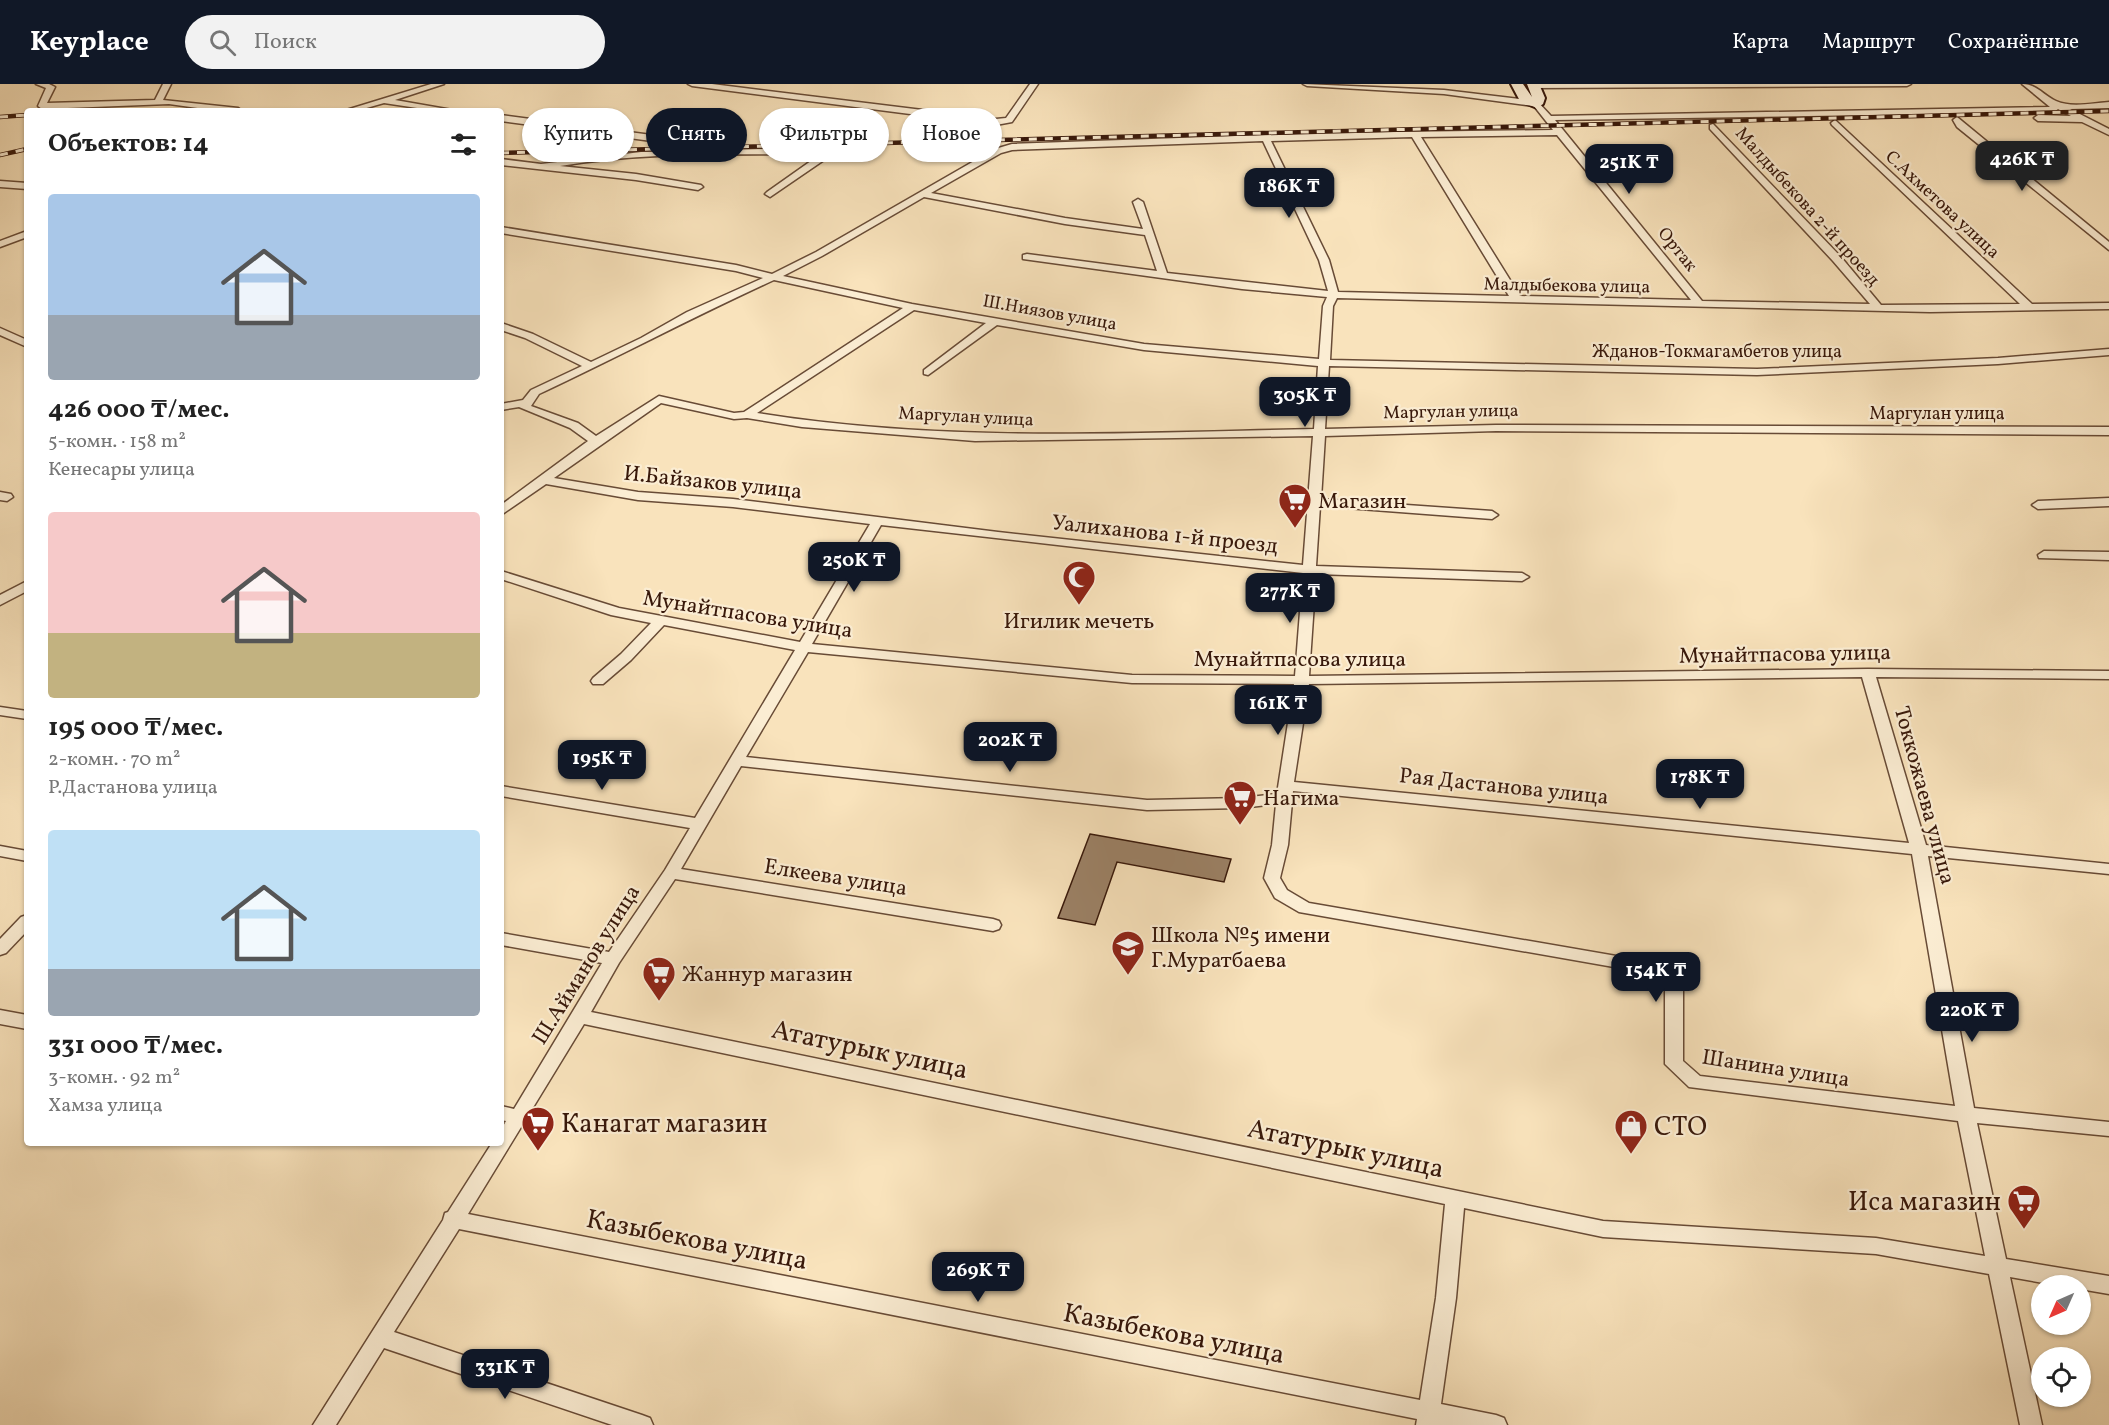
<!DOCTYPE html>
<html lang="ru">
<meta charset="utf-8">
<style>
body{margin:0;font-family:Vollkorn,serif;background:#f2f2f2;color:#222;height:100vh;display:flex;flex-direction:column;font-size:22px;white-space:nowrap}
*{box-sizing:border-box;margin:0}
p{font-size:20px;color:#767676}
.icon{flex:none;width:33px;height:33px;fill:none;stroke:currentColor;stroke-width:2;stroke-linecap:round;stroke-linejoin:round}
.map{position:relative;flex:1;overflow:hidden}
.drawer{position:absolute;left:24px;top:24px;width:480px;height:1038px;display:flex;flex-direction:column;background:#fff;border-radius:6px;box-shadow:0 2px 4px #0004}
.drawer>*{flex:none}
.banner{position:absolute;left:522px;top:24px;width:570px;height:54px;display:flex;gap:12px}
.needle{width:39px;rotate:225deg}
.buttons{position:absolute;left:2031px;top:1191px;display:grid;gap:12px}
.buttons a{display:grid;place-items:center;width:60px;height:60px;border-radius:50%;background:#fff;box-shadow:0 2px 4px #0004;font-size:30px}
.price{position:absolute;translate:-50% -51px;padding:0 14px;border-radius:12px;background:#111827;color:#fff;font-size:20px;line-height:39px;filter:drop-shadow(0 2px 3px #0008)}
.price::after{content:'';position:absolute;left:50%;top:36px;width:18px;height:14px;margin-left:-9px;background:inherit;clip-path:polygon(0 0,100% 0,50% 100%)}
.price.on{background:#222;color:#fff}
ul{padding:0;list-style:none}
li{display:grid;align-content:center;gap:12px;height:318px;padding:0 24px}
li span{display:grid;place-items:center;height:186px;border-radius:6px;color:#555}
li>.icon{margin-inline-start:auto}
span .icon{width:108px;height:108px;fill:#fffc;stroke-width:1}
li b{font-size:26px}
h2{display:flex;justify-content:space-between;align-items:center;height:72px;padding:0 24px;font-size:26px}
.chip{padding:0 21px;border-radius:27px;background:#fff;box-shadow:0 2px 4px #0004;font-size:21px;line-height:54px}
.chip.on{background:#111827;color:#fff}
header{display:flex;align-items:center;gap:36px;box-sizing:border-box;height:84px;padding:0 30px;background:#111827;color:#fff}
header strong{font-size:28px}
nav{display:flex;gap:33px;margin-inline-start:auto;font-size:21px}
.search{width:420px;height:54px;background:#f2f2f2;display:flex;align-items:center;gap:15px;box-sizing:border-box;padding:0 21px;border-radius:33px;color:#767676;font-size:22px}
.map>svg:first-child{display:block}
.building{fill:#9c8267;stroke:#38180a;stroke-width:1.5}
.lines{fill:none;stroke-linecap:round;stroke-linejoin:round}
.street-casing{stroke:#684b36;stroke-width:3}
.secondary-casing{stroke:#38180a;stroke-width:4}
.street{fill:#fbedd3;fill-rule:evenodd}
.secondary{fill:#fbedd3;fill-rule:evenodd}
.rail-casing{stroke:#38180a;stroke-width:4.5}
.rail{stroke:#fbedd3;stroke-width:3;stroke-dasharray:8;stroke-linecap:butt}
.labels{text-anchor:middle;stroke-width:4.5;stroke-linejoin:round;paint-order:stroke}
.far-street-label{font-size:18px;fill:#38180a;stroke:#fbedd3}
.street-label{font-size:22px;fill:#38180a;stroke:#fbedd3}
.poi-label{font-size:22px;fill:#38180a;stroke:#fbedd3;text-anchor:start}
.near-street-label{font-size:27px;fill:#38180a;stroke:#fbedd3}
.near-poi-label{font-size:27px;fill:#38180a;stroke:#fbedd3;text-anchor:start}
</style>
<header>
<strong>Keyplace</strong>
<div class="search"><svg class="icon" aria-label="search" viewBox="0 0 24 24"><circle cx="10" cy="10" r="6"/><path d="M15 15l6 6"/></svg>Поиск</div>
<nav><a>Карта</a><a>Маршрут</a><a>Сохранённые</a></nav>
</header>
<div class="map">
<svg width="2109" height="1341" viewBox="0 0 2109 1341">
<rect width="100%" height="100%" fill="#f9e3bc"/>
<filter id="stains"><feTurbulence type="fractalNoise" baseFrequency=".00333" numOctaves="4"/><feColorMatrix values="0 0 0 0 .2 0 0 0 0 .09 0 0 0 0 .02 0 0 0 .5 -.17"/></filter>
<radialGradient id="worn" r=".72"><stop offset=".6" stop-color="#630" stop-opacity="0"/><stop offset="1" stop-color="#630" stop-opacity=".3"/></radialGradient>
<!-- building -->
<polygon class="building" points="1090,750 1231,775 1224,798 1117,778 1095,841 1058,834"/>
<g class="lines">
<!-- street casing -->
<g class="street-casing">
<g id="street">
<polygon points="36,0 49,0 55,3 47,19 155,16 163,0 171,0 163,16 238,24 242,27 219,27 169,20 42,25 38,22 46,4"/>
<polygon points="431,0 444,0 395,16 458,27 437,27 384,19 356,27 343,27"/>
<polygon points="688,0 712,0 996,35 1006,34 1030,0 1038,0 1012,38 996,41 692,2"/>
<path d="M 1303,0 L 1444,6 L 1537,17 L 1551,32 L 2050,23 L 2022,0 C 2037,0 2043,11 2056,17 C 2071,24 2093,19 2109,18 L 2109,24 L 2070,25 L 2109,45 L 2109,51 L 2082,38 L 2038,37 L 2034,34 L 2038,31 L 2071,32 L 2058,25 L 2054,28 L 1555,36 L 1702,217 L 1870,220 L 1833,177 L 1710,45 L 1710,41 L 1713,40 L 1841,173 L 1881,221 L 2020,220 L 1832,41 L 1831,39 L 1835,36 L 2032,220 L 2109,219 L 2109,225 L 1930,228 L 1337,214 L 1333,222 L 1330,276 L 1757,285 L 1998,274 L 2109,265 L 2109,271 L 1998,280 L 1757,291 L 1329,282 L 1325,345 L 1496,341 L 2109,343 L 2109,351 L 1496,347 L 1325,352 L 1321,415 L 1492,427 L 1498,431 L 1492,435 L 1320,422 L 1316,482 L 1522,489 L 1529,493 L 1522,497 L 1316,490 L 1309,592 L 1868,585 L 2109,587 L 2109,595 L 1876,593 L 1926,761 L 2109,780 L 2109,790 L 1928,772 L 1974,1024 L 2109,1038 L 2109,1052 L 1977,1039 L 2006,1175 L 2109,1192 L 2109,1210 L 2080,1205 L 2080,1202 L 2060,1202 L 2010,1193 L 2042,1341 L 2020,1341 L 1989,1190 L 1876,1170 L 1603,1153 L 1464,1124 L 1456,1214 L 1441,1320 L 1496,1331 L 1504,1334 L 1507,1341 L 1416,1341 L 1417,1335 L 459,1145 L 394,1248 L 642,1331 L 650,1334 L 653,1341 L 612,1341 L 384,1264 L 336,1341 L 313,1341 L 443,1136 L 445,1129 L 448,1128 L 492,1059 L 501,1059 L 501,1046 L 506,1037 L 501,1036 L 501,1022 L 514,1025 L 602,879 L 501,861 L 501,849 L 609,868 L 665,786 L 690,744 L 501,712 L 501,702 L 695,734 L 795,566 L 664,541 L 631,576 L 603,600 L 593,600 L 591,597 L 593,594 L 621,570 L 651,539 L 611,531 L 501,495 L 501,487 L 619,524 L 800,558 L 870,440 L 733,423 L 638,416 L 546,400 L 501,431 L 501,421 L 588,357 L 570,344 L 519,323 L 501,326 L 501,320 L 523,316 L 531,306 L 582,282 L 525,254 L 501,246 L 501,239 L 533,250 L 591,278 L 641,254 L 687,228 L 763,194 L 736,187 L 501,149 L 501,143 L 736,181 L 772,190 L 816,168 L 995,65 L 1012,60 L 1325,49 L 1553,46 L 1534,22 L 1444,10 L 1307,2 ZM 1557,51 L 1691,216 L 1520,212 L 1421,53 ZM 1412,53 L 1509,212 L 1338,208 L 1329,176 L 1271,57 ZM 1263,57 L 1319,176 L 1328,207 L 1167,189 L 1143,118 L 1138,115 L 1133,118 L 1143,145 L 1065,134 L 931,109 L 1001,69 L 1012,66 ZM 924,113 L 1065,140 L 1145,151 L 1157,187 L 1027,170 L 1023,171 L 1023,175 L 1242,205 L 1327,213 L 1323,222 L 1319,275 L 1144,260 L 912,220 L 783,192 L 822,172 ZM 774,196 L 903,224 L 744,328 L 734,329 L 659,312 L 596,352 L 578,339 L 531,322 L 539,310 C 618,273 695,232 774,196 ZM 914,226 L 986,239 L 924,286 L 924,290 L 928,291 L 997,241 L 1144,266 L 1318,282 L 1314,345 C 1129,349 941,359 757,329 ZM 661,319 L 734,335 L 747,334 L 802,343 L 975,357 L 1313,352 L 1303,481 L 998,448 L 733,415 L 638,408 L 554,394 ZM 881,441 L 1303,489 L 1295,592 L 1132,591 L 812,560 ZM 808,568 L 1132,599 L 1294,600 L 1277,710 L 1241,714 L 1147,716 L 746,673 ZM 1862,593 L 1909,759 L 1294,698 L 1309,600 ZM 741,682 L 1147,726 L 1241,724 L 1276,720 L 1272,761 L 1264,794 L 1275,814 L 1299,828 L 1665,892 L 1665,980 L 1689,1003 L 1958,1037 L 1985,1172 L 1876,1154 L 1603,1137 L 591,928 L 619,879 L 675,795 L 993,847 L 999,845 L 1001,841 L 999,837 L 993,835 L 681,785 ZM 1293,707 L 1912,770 L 1955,1022 L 1700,992 L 1683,977 L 1683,887 L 1680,883 L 1309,819 L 1287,806 L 1280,794 L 1288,761 ZM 584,940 L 1445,1120 L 1436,1214 L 1420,1316 L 468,1130 Z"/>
<polygon points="1532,0 1911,0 1907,2 1534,4 1530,2"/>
<polygon points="501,31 697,57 701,60 697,63 501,37"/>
<polygon points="1957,33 2109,158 2109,166 1957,43 1953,36"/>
<path d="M 806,64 L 824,68 L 827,74 L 770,113 L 765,110 L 767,108 L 818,72 L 806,70 C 724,71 641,68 560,82 L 636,90 L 701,101 L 703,103 L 698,106 L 636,96 L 501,81 L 501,75 L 541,80 L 641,68 Z"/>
<polygon points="0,97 27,99 27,105 0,103"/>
<polygon points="27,147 27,153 0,163 0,157"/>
<polygon points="0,244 27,256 27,263 0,251"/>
<polygon points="0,408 11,410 13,413 7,417 0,416"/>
<polygon points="2109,414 2109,422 2038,425 2032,421 2038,417"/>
<polygon points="2044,467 2109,468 2109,476 2039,474 2038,471"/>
<polygon points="27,497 27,507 0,521 0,511"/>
<polygon points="0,623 27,627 27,635 0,631"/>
<polygon points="0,762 27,767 27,777 0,772"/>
<polygon points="27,831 27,847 6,869 0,871 0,855 21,833"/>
<polygon points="0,926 27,931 27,945 0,940"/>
</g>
</g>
<!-- secondary casing -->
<g class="secondary-casing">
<polygon id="secondary" points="1511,0 1523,0 1532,13 1527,0 1539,0 1545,14 1543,20 1537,24 1520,17"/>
</g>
<!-- street -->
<use href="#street" class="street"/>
<!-- secondary -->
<use href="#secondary" class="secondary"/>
<!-- rail casing -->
<g class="rail-casing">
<g id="rail">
<polyline points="0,33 27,31"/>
<polyline points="501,69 2109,27"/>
<polyline points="0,71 27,65"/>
</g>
</g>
<!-- rail -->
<use href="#rail" class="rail"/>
</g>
<!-- icons -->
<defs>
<g id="supermarket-pin" transform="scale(1.725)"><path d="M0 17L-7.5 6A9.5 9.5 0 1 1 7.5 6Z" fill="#8f2418" stroke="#fbedd3"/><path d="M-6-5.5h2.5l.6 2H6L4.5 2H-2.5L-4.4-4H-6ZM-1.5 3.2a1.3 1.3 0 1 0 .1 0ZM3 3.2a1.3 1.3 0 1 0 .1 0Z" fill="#fff"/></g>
<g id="mosque-pin" transform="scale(1.725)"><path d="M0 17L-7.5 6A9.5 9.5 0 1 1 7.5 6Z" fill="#8f2418" stroke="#fbedd3"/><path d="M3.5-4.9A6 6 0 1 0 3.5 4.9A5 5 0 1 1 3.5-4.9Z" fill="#fff"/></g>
<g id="school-pin" transform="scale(1.725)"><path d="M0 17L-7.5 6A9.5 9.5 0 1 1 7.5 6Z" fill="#8f2418" stroke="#fbedd3"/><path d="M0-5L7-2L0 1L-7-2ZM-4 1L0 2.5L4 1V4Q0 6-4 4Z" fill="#fff"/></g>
<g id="shop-pin" transform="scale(1.725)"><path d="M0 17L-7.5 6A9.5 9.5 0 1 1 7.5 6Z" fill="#8f2418" stroke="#fbedd3"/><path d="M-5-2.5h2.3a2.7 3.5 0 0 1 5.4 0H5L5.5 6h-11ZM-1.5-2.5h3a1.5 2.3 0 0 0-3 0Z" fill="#fff"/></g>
</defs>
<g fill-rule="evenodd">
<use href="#supermarket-pin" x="1295" y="416"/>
<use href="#mosque-pin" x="1079" y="493"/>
<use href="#supermarket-pin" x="1240" y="713"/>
<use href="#school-pin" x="1128" y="863"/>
<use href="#supermarket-pin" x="659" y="889"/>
<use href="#supermarket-pin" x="538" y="1039"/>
<use href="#shop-pin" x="1631" y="1042"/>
<use href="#supermarket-pin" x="2024" y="1117"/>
</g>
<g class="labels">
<!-- far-street labels -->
<g class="far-street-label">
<text transform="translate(1943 120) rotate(43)" y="6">С.Ахметова улица</text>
<text transform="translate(1808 122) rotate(48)" y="6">Малдыбекова 2-й проезд</text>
<text transform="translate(1678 165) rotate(51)" y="6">Ортак</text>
<text transform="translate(1567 201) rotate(1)" y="6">Малдыбекова улица</text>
<text transform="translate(1050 228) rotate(10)" y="6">Ш.Ниязов улица</text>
<text x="1717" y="273">Жданов-Токмагамбетов улица</text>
<text transform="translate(1451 327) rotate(-1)" y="6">Маргулан улица</text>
<text x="1937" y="335">Маргулан улица</text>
<text transform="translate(966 332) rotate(3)" y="6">Маргулан улица</text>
</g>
<!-- street labels -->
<g class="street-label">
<text transform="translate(713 397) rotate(6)" y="8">И.Байзаков улица</text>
<text transform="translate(1165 449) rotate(6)" y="8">Уалиханова 1-й проезд</text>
<text transform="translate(748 529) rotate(9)" y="8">Мунайтпасова улица</text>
<text transform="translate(1785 569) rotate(-1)" y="8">Мунайтпасова улица</text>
<text x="1300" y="582">Мунайтпасова улица</text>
<text transform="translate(1504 701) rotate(6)" y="8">Рая Дастанова улица</text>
<text transform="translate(1926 711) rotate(75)" y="8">Токкожаева улица</text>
<text transform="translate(836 792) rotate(9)" y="8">Елкеева улица</text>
<text transform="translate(585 880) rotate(-58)" y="8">Ш.Айманов улица</text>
<text transform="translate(1776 983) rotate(9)" y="8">Шанина улица</text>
</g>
<!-- poi labels -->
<g class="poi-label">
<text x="1318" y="424">Магазин</text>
<text x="1079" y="544" text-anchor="middle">Игилик мечеть</text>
<text x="1263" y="721">Нагима</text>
<text x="1151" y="858">Школа №5 имени<tspan x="1151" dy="25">Г.Муратбаева</tspan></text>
<text x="682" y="897">Жаннур магазин</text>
</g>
<!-- near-street labels -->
<g class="near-street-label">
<text transform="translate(870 965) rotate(12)" y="9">Ататурык улица</text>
<text transform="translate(1346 1064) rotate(12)" y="9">Ататурык улица</text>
<text transform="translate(697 1155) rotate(11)" y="9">Казыбекова улица</text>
<text transform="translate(1174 1249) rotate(11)" y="9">Казыбекова улица</text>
</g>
<!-- near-poi labels -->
<g class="near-poi-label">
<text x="561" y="1048">Канагат магазин</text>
<text x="1654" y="1051">СТО</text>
<text x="2001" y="1126" text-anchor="end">Иса магазин</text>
</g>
</g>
<rect width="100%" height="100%" filter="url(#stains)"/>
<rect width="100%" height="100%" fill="url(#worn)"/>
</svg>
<div class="buttons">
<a><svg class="needle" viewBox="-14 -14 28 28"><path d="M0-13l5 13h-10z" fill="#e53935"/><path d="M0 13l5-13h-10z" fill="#767676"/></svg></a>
<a><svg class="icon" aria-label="locate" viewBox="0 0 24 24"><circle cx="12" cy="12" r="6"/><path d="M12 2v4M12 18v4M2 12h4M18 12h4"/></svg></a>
</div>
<b class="price on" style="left:2022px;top:108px">426K ₸</b>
<b class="price" style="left:1629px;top:111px">251K ₸</b>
<b class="price" style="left:1289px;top:135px">186K ₸</b>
<b class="price" style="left:1305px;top:344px">305K ₸</b>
<b class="price" style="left:854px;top:509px">250K ₸</b>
<b class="price" style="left:1290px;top:540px">277K ₸</b>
<b class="price" style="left:1278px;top:652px">161K ₸</b>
<b class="price" style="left:1010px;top:689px">202K ₸</b>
<b class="price" style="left:602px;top:707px">195K ₸</b>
<b class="price" style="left:1700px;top:726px">178K ₸</b>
<b class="price" style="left:1656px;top:919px">154K ₸</b>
<b class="price" style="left:1972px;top:959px">220K ₸</b>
<b class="price" style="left:978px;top:1219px">269K ₸</b>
<b class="price" style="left:505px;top:1316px">331K ₸</b>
<div class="banner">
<a class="chip">Купить</a>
<a class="chip on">Снять</a>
<a class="chip">Фильтры</a>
<a class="chip">Новое</a>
</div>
<section class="drawer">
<h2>Объектов: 14<svg class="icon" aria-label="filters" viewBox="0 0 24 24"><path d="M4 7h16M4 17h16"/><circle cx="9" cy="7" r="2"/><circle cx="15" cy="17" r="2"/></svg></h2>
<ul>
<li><span style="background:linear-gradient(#a9c7e8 65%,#9aa5b1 0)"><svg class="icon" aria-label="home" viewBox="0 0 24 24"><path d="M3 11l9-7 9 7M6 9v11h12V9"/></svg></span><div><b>426 000 ₸/мес.</b><p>5-комн. · 158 m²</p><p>Кенесары улица</p></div></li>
<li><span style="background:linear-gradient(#f6c9c9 65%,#c2b280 0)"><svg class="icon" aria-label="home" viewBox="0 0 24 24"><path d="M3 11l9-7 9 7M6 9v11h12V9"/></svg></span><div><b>195 000 ₸/мес.</b><p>2-комн. · 70 m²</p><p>Р.Дастанова улица</p></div></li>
<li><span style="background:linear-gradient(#bfe0f5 75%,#9aa5b1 0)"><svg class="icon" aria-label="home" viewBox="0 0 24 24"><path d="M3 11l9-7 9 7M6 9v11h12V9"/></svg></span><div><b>331 000 ₸/мес.</b><p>3-комн. · 92 m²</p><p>Хамза улица</p></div></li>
</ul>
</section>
</div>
